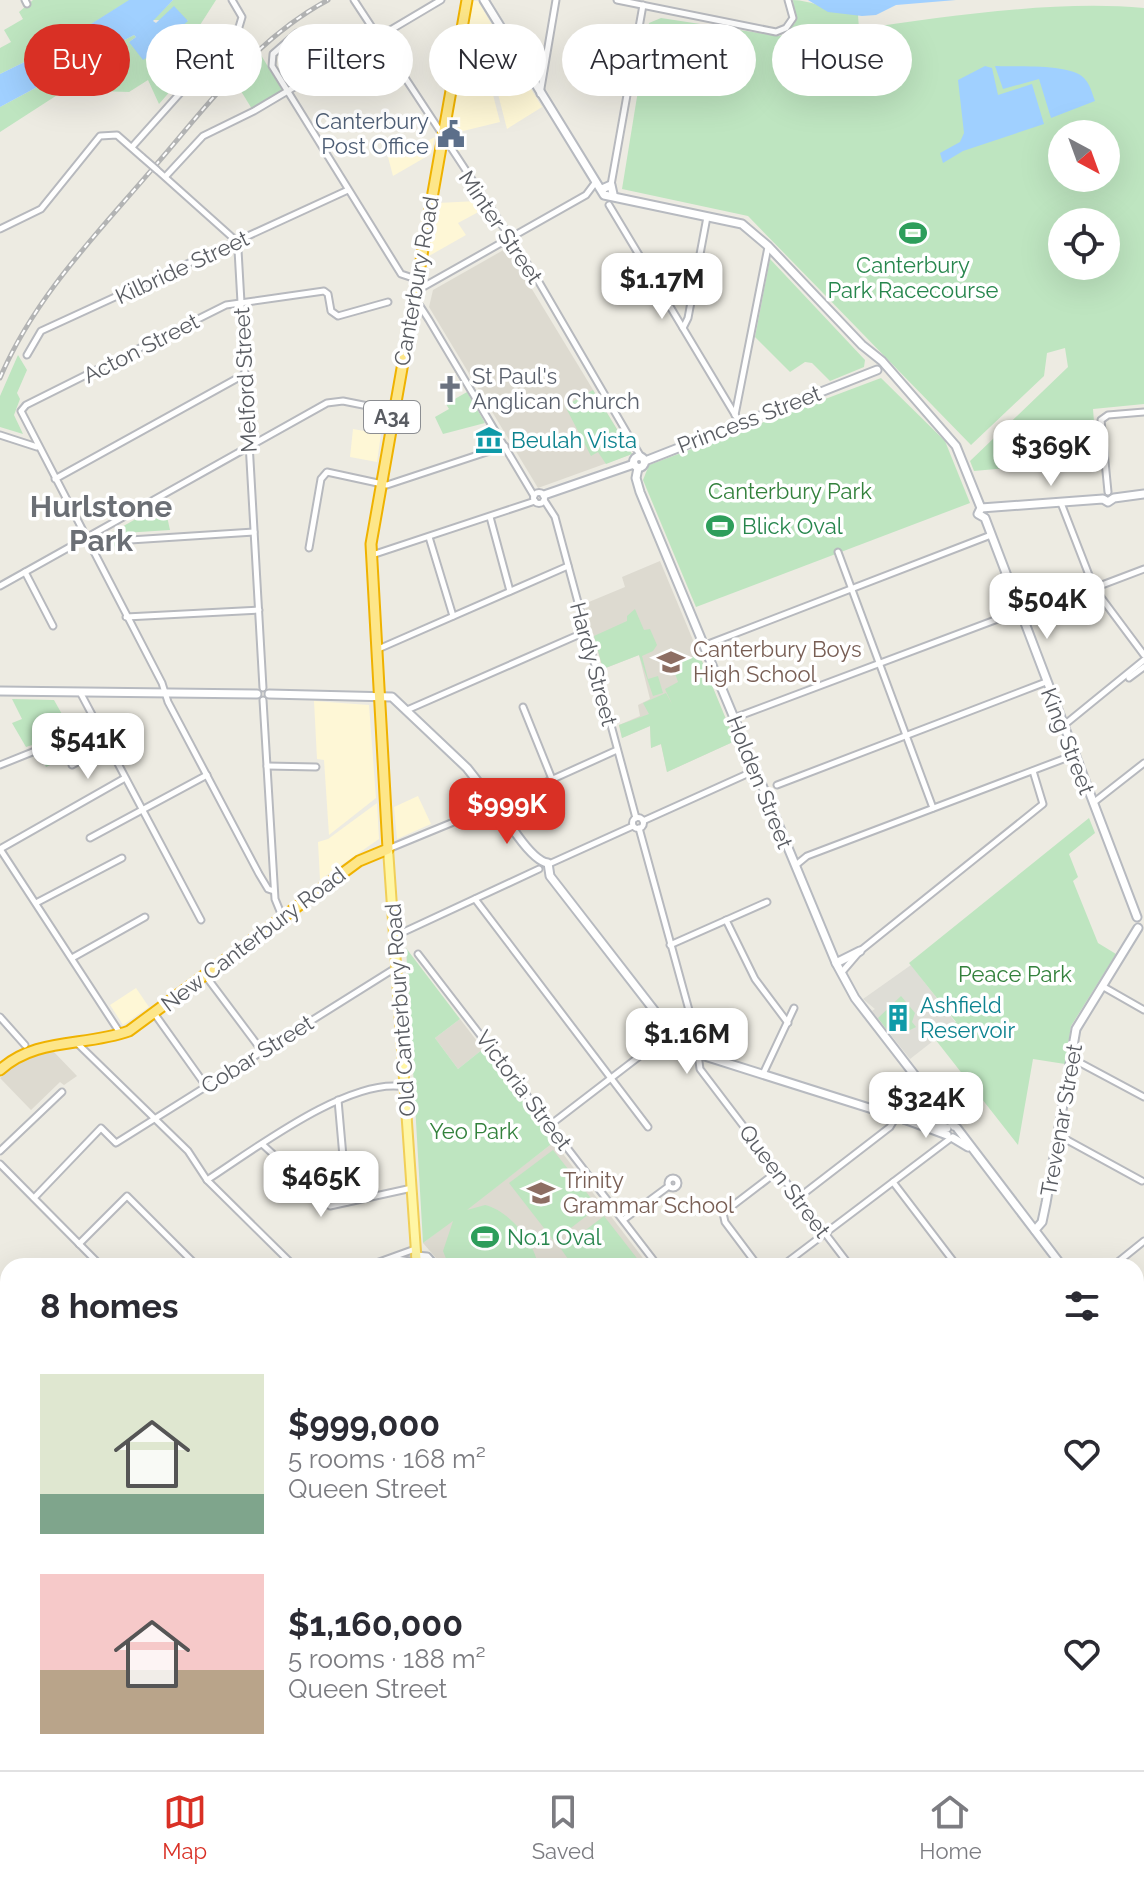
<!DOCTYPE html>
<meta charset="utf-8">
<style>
body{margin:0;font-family:Raleway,sans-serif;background:#f2f2f3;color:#2b2b33;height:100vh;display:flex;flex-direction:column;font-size:30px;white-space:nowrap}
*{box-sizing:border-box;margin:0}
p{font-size:26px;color:#7c7c81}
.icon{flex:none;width:44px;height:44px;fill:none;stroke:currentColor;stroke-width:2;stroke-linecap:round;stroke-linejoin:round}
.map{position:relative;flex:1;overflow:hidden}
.panel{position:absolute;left:0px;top:1258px;width:1144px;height:512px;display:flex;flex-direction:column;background:#fff;border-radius:24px 24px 0 0;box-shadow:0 8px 32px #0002}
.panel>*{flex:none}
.guide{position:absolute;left:24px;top:24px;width:1096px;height:72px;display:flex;gap:16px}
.needle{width:52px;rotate:139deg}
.tools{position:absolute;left:1048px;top:120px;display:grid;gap:16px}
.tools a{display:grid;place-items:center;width:72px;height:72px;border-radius:50%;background:#fff;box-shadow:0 8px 32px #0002;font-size:40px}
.price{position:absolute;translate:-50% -68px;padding:0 18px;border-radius:16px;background:#fff;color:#222;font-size:26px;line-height:52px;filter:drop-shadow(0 2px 4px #0008)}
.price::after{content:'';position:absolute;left:50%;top:48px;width:24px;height:18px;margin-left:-12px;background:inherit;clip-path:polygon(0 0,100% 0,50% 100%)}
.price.current{background:#d93025;color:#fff}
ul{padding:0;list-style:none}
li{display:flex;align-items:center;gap:24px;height:200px;padding:0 40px}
li span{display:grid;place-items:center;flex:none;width:224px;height:160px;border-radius:0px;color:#555}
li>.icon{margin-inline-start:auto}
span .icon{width:96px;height:96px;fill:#fffc;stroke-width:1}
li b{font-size:34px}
h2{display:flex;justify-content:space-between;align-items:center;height:96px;padding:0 40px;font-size:34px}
.tag{padding:0 28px;border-radius:36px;background:#fff;box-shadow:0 8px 32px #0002;font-size:28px;line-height:72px}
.tag.current{background:#d93025;color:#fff}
.dock{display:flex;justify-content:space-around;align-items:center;height:112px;border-top:2px solid #e1e1e2;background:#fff;font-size:22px;color:#7c7c81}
.dock a{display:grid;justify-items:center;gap:4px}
.dock .current{color:#d93025}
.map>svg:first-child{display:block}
.commercial{fill:#fef7d6}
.industrial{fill:#deddd6}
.education{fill:#dddad0}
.green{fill:#bee5c0;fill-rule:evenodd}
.water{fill:#a0d0ff}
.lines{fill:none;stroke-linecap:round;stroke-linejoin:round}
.stream{stroke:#a0d0ff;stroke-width:2}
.street-casing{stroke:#b7b9be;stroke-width:9}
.secondary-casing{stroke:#b7bac0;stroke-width:11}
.primary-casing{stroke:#f1cf57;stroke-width:12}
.highway-casing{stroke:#efb200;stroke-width:13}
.street{stroke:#fff;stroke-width:5}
.secondary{stroke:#fff;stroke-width:7}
.primary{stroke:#fff6a5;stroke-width:8}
.highway{stroke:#fde689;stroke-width:9}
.tram{stroke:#b3b4b4;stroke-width:2}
.rail-casing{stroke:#b3b4b4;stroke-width:5}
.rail{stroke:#fff;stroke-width:2;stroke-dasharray:6;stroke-linecap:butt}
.street-bridge-casing{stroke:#b7b9be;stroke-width:9;stroke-linecap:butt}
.street-bridge{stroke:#fff;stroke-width:5}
.labels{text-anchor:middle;stroke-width:7;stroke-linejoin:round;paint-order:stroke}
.shield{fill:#fff;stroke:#8c8e92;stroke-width:2}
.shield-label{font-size:20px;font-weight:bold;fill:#5a5d63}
.service-label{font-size:22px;fill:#4e5e75;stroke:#fff;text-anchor:end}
.street-label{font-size:22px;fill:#5a5d63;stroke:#fff}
.leisure-label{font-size:22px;fill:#27864d;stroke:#fff;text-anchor:start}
.worship-label{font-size:22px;fill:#5b616d;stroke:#fff;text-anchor:start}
.culture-label{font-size:22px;fill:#0d838f;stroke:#fff;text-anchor:start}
.park-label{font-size:22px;fill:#33813c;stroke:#fff}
.education-label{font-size:22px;fill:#785e54;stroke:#fff;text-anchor:start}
.district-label{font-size:30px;font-weight:bold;fill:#6b6f75;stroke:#fff}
</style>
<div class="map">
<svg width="1144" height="1770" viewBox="0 0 1144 1770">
<rect width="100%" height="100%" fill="#edebe2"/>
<!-- commercial -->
<g class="commercial">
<polygon points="473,1 478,1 506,49 482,52 500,122 459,132 463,149 457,152 448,140"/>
<polygon points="509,53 542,107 507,129 488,55"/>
<polygon points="435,137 431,154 393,176 388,157 412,143 415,147"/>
<polygon points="478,201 484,209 458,223 466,235 429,256 437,203"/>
<polygon points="353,429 381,434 377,462 350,457"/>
<polygon points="314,701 369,705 376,798 329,835 324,760 317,759"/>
<polygon points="418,796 431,824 397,839 394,807"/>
<polygon points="377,803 379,839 320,880 318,842 328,839"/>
<polygon points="136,988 149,1007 123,1025 110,1005"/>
</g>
<!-- industrial -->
<polygon class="industrial" points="911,965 956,1023 910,1059 872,1011 875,1009 863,999"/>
<!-- education -->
<g class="education">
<polygon points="507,248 632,454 538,488 429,307 433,290"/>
<polygon points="660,561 735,741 667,772 661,744 651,748 650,726 622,738 619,725 640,716 638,705 650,699 639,655 603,669 584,604 625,587 622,577"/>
<polygon points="460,1019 483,1049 458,1069 435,1038"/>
<polygon points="53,1051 77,1076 64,1085 60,1082 31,1110 0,1078 21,1059"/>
<polygon points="554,1142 649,1266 443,1266 423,1243"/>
</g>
<!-- green -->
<g class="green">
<polygon points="33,0 130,0 53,48 0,74 0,48 11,42 4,30 23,19 19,12"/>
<polygon points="173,0 216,0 200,25 212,43 159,104 148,80 129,92 65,90 0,132 0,107 134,35 136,37 129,42 168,43 166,40 188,20 153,20"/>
<path d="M 793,0 C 810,0 835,12 858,15 L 859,29 C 948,16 1057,0 1144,8 L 1144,404 L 1093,409 L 1097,460 L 974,471 L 970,461 L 1068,367 L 1065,348 L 1047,353 L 1044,376 L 971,445 L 748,216 L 622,189 L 649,23 L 661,18 L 778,36 L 784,35 L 795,23 ZM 1062,134 L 1106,134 L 1106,178 L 1062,178 ZM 1062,222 L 1106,222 L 1106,266 L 1062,266 Z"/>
<polygon points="261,55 282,90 252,109 236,83"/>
<polygon points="770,259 865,360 864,367 830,381 812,363 805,362 790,372 755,337"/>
<polygon points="18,355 27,370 17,393 20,399 14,415 23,434 0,427 0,396"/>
<polygon points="881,378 945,441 970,503 696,607 643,480 649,465"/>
<polygon points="593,390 632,454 606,464 598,452 591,456 565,406"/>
<polygon points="467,392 485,423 443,434 435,417 449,409 446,404"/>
<polygon points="164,503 170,530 124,533 126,546 98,547 97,541"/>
<polygon points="635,609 644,630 650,629 657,645 653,651 642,656 648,679 658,676 663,693 653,696 639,655 603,669 594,636 627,621 627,616"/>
<polygon points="699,654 735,741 667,772 661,744 651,748 650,726 622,738 619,725 649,714 643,703 666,693 672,704 665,689 678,682 672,665"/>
<polygon points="12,699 54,700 82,750 46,767 35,744 26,747 12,723 22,719"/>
<polygon points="1089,818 1095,833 1069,854 1078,877 1073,881 1098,943 1116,954 1071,1026 1065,1064 1033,1059 1018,1145 935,1039 956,1022 909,963"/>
<path d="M 406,948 L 460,1019 L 435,1038 L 458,1069 L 483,1049 L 554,1142 L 467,1210 L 485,1205 C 508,1210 535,1242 538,1266 L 449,1266 L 443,1251 L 453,1221 L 423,1243 Z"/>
<polygon points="901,996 915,1013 912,1022 916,1027 904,1033 898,1028 890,1034 878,1018"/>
<polygon points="553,1150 598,1207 554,1241 509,1183"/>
<polygon points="604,1216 643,1266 573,1266 561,1249"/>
</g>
<!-- water -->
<g class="water">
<polygon points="129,0 173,0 153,21 156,23 174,6 188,21 167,39 169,43 143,60 129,42 136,37 134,35 0,107 0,74 53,48"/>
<polygon points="808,0 956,0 896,5 876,15 862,16 828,12"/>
<polygon points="985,66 992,68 998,95 1032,84 1044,124 963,151 943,163 940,153 960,142 964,133 958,80"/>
<path d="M 995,66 C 1015,67 1070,63 1084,78 C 1090,84 1092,93 1095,101 L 1051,118 L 1039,79 L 1003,89 Z"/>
</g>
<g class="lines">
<!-- stream -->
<polyline class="stream" points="108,1768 108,1770"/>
<!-- street casing -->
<g class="street-casing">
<g id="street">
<polyline points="25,0 27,4"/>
<polyline points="354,0 536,277 641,457"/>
<polyline points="617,0 776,32 786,28 793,18 788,0"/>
<polyline points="297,33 273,54 272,66 401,274 416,279"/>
<polyline points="453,76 491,77"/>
<polyline points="540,94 556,0"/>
<polyline points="132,147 239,27 242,17 232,0"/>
<polyline points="157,170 233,238 238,250 263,688"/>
<polyline points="166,176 203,136 254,111 441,0"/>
<polyline points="611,185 643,5"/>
<polyline points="609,205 740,423"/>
<polyline points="0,229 41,209 100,136 117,135 142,157"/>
<polyline points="416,291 586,195 595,183"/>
<polyline points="413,304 420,306 429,320 534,496"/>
<polyline points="683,328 688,318 707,217"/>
<polyline points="27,355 41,331 348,190"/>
<polyline points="735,415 768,247"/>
<polyline points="0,435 37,447"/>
<polyline points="55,479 245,374"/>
<polyline points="1108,492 1101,420 1108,415 1144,412"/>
<circle cx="539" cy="498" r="5.5"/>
<polyline points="544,500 555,517 636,818"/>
<polyline points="1061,503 1094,588 1144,655"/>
<polyline points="490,517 510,591"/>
<polyline points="429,537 453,616"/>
<polyline points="130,540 254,532"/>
<polyline points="309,548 321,479 327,472 387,485 505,446"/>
<polyline points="838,552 933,808"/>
<polyline points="372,555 535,501"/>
<polyline points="25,572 53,626"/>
<polyline points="0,586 327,403 343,401 393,411"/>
<polyline points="1094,588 1144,569"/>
<polyline points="126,617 259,610"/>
<polyline points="703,646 991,535"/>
<polyline points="376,650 568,566"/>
<polyline points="1129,678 1144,667"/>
<polyline points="80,692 201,920"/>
<polyline points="263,700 275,899 282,916"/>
<polyline points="523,707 552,779"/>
<polyline points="407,710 585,632"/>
<polyline points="734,718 1019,611"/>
<polyline points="1063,726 1144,660"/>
<polyline points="0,765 35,751"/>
<polyline points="72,765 108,745"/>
<polyline points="267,766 316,767"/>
<polyline points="777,785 1046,682"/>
<polyline points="500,803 617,750"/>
<polyline points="1093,803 1144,763"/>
<circle cx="638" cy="823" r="5.5"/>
<polyline points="643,821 756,770"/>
<polyline points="639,828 695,1032 700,1069 850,1266"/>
<polyline points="90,838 207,775"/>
<polyline points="0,849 120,1033"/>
<polyline points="0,849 125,778"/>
<polyline points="388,849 490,807"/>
<polyline points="549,864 633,826"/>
<polyline points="796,865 807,856 1074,755"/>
<polyline points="274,891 268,889 259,874 168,702 162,683 21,411 26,405 226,305 324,291 328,294 331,311 338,316 388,302"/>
<polyline points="475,899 648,1127"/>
<polyline points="36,903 122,858"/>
<polyline points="726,920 755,979 788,1023"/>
<polyline points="395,936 539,869"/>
<polyline points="670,945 767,902"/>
<polyline points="418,954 658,1266"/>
<polyline points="72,958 145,917"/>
<polyline points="842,972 860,951 1043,804 1033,771"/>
<polyline points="205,975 262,1051"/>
<polyline points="1102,986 1144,1010"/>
<polyline points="154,1013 206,1086"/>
<polyline points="0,1017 25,1045"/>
<polyline points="77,1043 188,1151 207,1180 294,1266"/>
<polyline points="1071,1058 1144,1097"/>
<polyline points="763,1074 794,1008"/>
<polyline points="338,1100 347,1202"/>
<polyline points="550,1125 671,1032"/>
<polyline points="1058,1135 1142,1181"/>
<polyline points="262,1144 330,1206 412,1188"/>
<polyline points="0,1151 62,1092"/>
<polyline points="0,1164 101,1266"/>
<circle cx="673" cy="1183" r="5"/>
<path d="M 207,1180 C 252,1151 350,1076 405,1087"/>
<polyline points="893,1182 957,1266"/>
<polyline points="34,1198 101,1128 116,1143 397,967"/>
<polyline points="798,1198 890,1127 896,1117"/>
<polyline points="623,1220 669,1186"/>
<polyline points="79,1244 127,1196 197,1266"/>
<polyline points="396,1259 417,1262"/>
<polyline points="368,1266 415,1249"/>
<polyline points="758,1266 725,1222 723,1213 778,1171"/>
<polyline points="782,1266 951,1138"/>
<polyline points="1113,1266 1144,1241"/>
<polyline points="0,1313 8,1322"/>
<polyline points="1136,1355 1144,1348"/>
<polyline points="1136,1404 1144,1397"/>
<polyline points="0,1449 8,1449"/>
<polyline points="1136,1461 1144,1471"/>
<polyline points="0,1521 6,1578"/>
<polyline points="1136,1588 1144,1582"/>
<polyline points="0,1652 8,1651"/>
<polyline points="0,1725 8,1724"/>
<polyline points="36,1762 38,1770"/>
<polyline points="451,1762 458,1770"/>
<polyline points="537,1762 543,1770"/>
<polyline points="622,1762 628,1770"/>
<polyline points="939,1762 945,1770"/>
<polyline points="139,1770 140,1762"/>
<polyline points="187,1770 188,1762"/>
<polyline points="515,1770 527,1762"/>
<polyline points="721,1770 731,1762"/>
<polyline points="990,1770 1000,1762"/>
</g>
</g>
<!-- secondary casing -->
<g class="secondary-casing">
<g id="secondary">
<polyline points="484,0 604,195 742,224 768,246 862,345 882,361 956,446 981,508 978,514 985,518 1137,917"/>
<polyline points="602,189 611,185 613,194"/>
<circle cx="639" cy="462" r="5.5"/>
<polyline points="645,461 877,370"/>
<polyline points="638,468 636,478 640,492 836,963 855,998 954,1126"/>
<polyline points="544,495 634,464"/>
<polyline points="981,508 1103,499 1108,502 1114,498 1144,494"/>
<polyline points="0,691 257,694"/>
<path d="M 269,694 L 392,697 L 467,768 L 489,796 L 498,800 C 501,814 531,861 548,863 L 550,876 L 671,1032 L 692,1052 L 904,1119 L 947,1128"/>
<polyline points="836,963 860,951"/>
<polyline points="904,1119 947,1135"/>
<polyline points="957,1128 1062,1266"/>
<polyline points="953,1138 968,1147"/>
<polyline points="1035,1230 1042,1222 1046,1203 1076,1029 1138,928"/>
<polyline points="416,1256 427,1257 435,1266"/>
<polyline points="1136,1362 1144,1373"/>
<polyline points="0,1429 8,1420"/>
<polyline points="1144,1650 1141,1654 1144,1659"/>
<polyline points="832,1762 839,1770"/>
<polyline points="1052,1762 1063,1770"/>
</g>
</g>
<!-- primary casing -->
<g class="primary-casing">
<g id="primary">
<polyline points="388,849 417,1266"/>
<polyline points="375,1770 376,1762"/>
</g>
</g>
<!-- highway casing -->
<g class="highway-casing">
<g id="highway">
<path d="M 0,1070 C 36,1037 84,1047 129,1031 L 359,861 L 388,849 L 371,544 L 467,0"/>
<polyline points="1132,1770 1144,1760"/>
</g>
</g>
<!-- street -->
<use href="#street" class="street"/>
<!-- secondary -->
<use href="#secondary" class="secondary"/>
<!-- primary -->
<use href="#primary" class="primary"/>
<!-- highway -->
<use href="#highway" class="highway"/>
<!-- tram -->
<g class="tram">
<polyline points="0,1410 8,1417"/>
<polyline points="100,1770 102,1762"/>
</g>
<!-- rail casing -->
<g class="rail-casing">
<path id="rail" d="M 0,378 C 35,296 97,234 154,167 C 207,106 255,39 328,0"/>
</g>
<!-- rail -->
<use href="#rail" class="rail"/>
<!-- street-bridge casing -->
<g class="street-bridge-casing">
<polyline id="street-bridge" points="142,157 157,170"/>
</g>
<!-- street-bridge -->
<use href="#street-bridge" class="street-bridge"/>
</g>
<!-- icons -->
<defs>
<g id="civic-bare" transform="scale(2.16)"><path d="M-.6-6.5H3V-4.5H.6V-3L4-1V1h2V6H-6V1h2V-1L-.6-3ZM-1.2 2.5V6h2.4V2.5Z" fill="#5c6f8a" stroke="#fff" stroke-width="2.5" paint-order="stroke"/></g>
<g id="stadium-bare" transform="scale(2.16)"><path d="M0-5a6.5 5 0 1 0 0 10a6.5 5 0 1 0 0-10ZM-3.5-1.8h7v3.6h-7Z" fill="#2e9e5b" stroke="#fff" stroke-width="2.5" paint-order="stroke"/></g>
<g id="church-bare" transform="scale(2.16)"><path d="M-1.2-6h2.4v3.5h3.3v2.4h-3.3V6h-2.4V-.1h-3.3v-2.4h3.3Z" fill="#6b7280" stroke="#fff" stroke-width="2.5" paint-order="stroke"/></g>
<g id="museum-bare" transform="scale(2.16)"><path d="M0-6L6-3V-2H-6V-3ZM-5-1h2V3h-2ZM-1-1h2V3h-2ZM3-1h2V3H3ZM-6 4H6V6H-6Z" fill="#0f9aa8" stroke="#fff" stroke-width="2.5" paint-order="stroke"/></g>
<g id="school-bare" transform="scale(2.16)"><path d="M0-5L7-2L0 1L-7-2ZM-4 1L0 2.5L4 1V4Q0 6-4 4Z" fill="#8d6e63" stroke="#fff" stroke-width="2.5" paint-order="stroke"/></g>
<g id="building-bare" transform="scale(2.16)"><path d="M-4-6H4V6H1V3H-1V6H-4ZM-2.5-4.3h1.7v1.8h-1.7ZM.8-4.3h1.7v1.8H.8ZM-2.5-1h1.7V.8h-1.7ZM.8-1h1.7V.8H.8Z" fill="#0f9aa8" stroke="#fff" stroke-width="2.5" paint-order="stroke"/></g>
</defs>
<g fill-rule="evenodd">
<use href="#civic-bare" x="451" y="134"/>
<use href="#stadium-bare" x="913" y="233"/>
<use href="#church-bare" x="450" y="389"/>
<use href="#museum-bare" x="489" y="440"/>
<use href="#stadium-bare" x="720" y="526"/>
<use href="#school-bare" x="671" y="662"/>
<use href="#building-bare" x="898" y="1018"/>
<use href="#school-bare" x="541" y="1193"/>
<use href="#stadium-bare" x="485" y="1237"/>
</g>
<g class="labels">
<!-- shield labels -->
<rect class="shield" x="364" y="401" width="56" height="32" rx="6"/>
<g class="shield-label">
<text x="392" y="424">A34</text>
</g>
<!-- service labels -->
<g class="service-label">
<text x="429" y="129">Canterbury<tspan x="429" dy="25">Post Office</tspan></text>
</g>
<!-- street labels -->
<g class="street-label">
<text transform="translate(501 227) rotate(56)" y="8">Minter Street</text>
<text transform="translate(182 267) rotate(-25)" y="8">Kilbride Street</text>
<text transform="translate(416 281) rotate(-80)" y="8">Canterbury Road</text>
<text transform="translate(141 348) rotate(-27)" y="8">Acton Street</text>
<text transform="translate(245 380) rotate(-93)" y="8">Melford Street</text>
<text transform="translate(749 419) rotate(-21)" y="8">Princess Street</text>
<text transform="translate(594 664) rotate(75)" y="8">Hardy Street</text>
<text transform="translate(1068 741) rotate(69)" y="8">King Street</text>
<text transform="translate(760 782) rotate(68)" y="8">Holden Street</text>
<text transform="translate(253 939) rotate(-37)" y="8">New Canterbury Road</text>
<text transform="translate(400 1010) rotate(-94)" y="8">Old Canterbury Road</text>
<text transform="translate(257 1054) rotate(-32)" y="8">Cobar Street</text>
<text transform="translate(524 1090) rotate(53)" y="8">Victoria Street</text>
<text transform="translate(1061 1120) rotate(-80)" y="8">Trevenar Street</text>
<text transform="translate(785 1181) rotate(53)" y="8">Queen Street</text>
</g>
<!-- leisure labels -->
<g class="leisure-label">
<text x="913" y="273" text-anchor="middle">Canterbury<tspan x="913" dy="25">Park Racecourse</tspan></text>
<text x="742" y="534">Blick Oval</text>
<text x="507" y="1245">No.1 Oval</text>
</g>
<!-- worship labels -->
<g class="worship-label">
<text x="472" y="384">St Paul's<tspan x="472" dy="25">Anglican Church</tspan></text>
</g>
<!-- culture labels -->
<g class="culture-label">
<text x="511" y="448">Beulah Vista</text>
<text x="920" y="1013">Ashfield<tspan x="920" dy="25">Reservoir</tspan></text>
</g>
<!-- park labels -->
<g class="park-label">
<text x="790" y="499">Canterbury Park</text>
<text x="1015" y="982">Peace Park</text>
<text x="474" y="1139">Yeo Park</text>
</g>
<!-- education labels -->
<g class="education-label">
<text x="693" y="657">Canterbury Boys<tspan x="693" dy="25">High School</tspan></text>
<text x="563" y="1188">Trinity<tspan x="563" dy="25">Grammar School</tspan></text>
</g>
<!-- district labels -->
<g class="district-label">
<text x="101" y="517">Hurlstone<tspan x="101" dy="34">Park</tspan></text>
</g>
</g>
</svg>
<div class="tools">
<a><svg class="needle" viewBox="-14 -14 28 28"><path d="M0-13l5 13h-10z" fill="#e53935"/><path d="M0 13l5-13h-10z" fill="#7c7c81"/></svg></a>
<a><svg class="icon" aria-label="locate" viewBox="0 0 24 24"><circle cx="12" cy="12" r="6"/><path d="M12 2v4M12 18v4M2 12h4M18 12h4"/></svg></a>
</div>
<b class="price" style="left:662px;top:321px">$1.17M</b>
<b class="price" style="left:1051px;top:488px">$369K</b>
<b class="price" style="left:1047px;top:641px">$504K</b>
<b class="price" style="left:88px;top:781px">$541K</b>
<b class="price current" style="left:507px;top:846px">$999K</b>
<b class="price" style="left:687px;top:1076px">$1.16M</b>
<b class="price" style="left:926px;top:1140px">$324K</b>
<b class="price" style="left:321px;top:1219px">$465K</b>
<div class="guide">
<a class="tag current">Buy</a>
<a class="tag">Rent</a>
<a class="tag">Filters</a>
<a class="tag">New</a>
<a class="tag">Apartment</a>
<a class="tag">House</a>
</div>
<section class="panel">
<h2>8 homes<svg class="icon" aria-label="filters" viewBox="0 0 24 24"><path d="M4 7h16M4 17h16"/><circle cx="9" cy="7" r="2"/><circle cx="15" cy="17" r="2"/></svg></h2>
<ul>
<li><span style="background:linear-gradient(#dfe7d0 75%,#7fa58c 0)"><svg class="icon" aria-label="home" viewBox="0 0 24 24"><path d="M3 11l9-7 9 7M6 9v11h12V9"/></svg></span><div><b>$999,000</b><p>5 rooms · 168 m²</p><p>Queen Street</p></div><svg class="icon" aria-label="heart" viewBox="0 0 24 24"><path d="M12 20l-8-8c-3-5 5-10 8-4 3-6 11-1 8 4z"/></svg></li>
<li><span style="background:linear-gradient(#f6c9c9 60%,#b9a48a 0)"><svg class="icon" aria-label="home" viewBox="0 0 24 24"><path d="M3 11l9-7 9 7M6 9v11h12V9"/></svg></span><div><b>$1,160,000</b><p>5 rooms · 188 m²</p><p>Queen Street</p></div><svg class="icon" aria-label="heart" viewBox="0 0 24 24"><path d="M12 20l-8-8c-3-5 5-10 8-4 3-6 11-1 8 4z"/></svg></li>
</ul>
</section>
</div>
<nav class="dock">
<a class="current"><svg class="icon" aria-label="map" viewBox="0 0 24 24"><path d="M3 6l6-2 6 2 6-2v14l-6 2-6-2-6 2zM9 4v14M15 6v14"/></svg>Map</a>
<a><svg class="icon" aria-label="saved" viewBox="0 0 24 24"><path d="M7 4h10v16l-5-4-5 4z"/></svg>Saved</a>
<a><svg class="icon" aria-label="home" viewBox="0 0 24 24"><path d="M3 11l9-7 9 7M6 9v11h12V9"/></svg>Home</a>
</nav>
